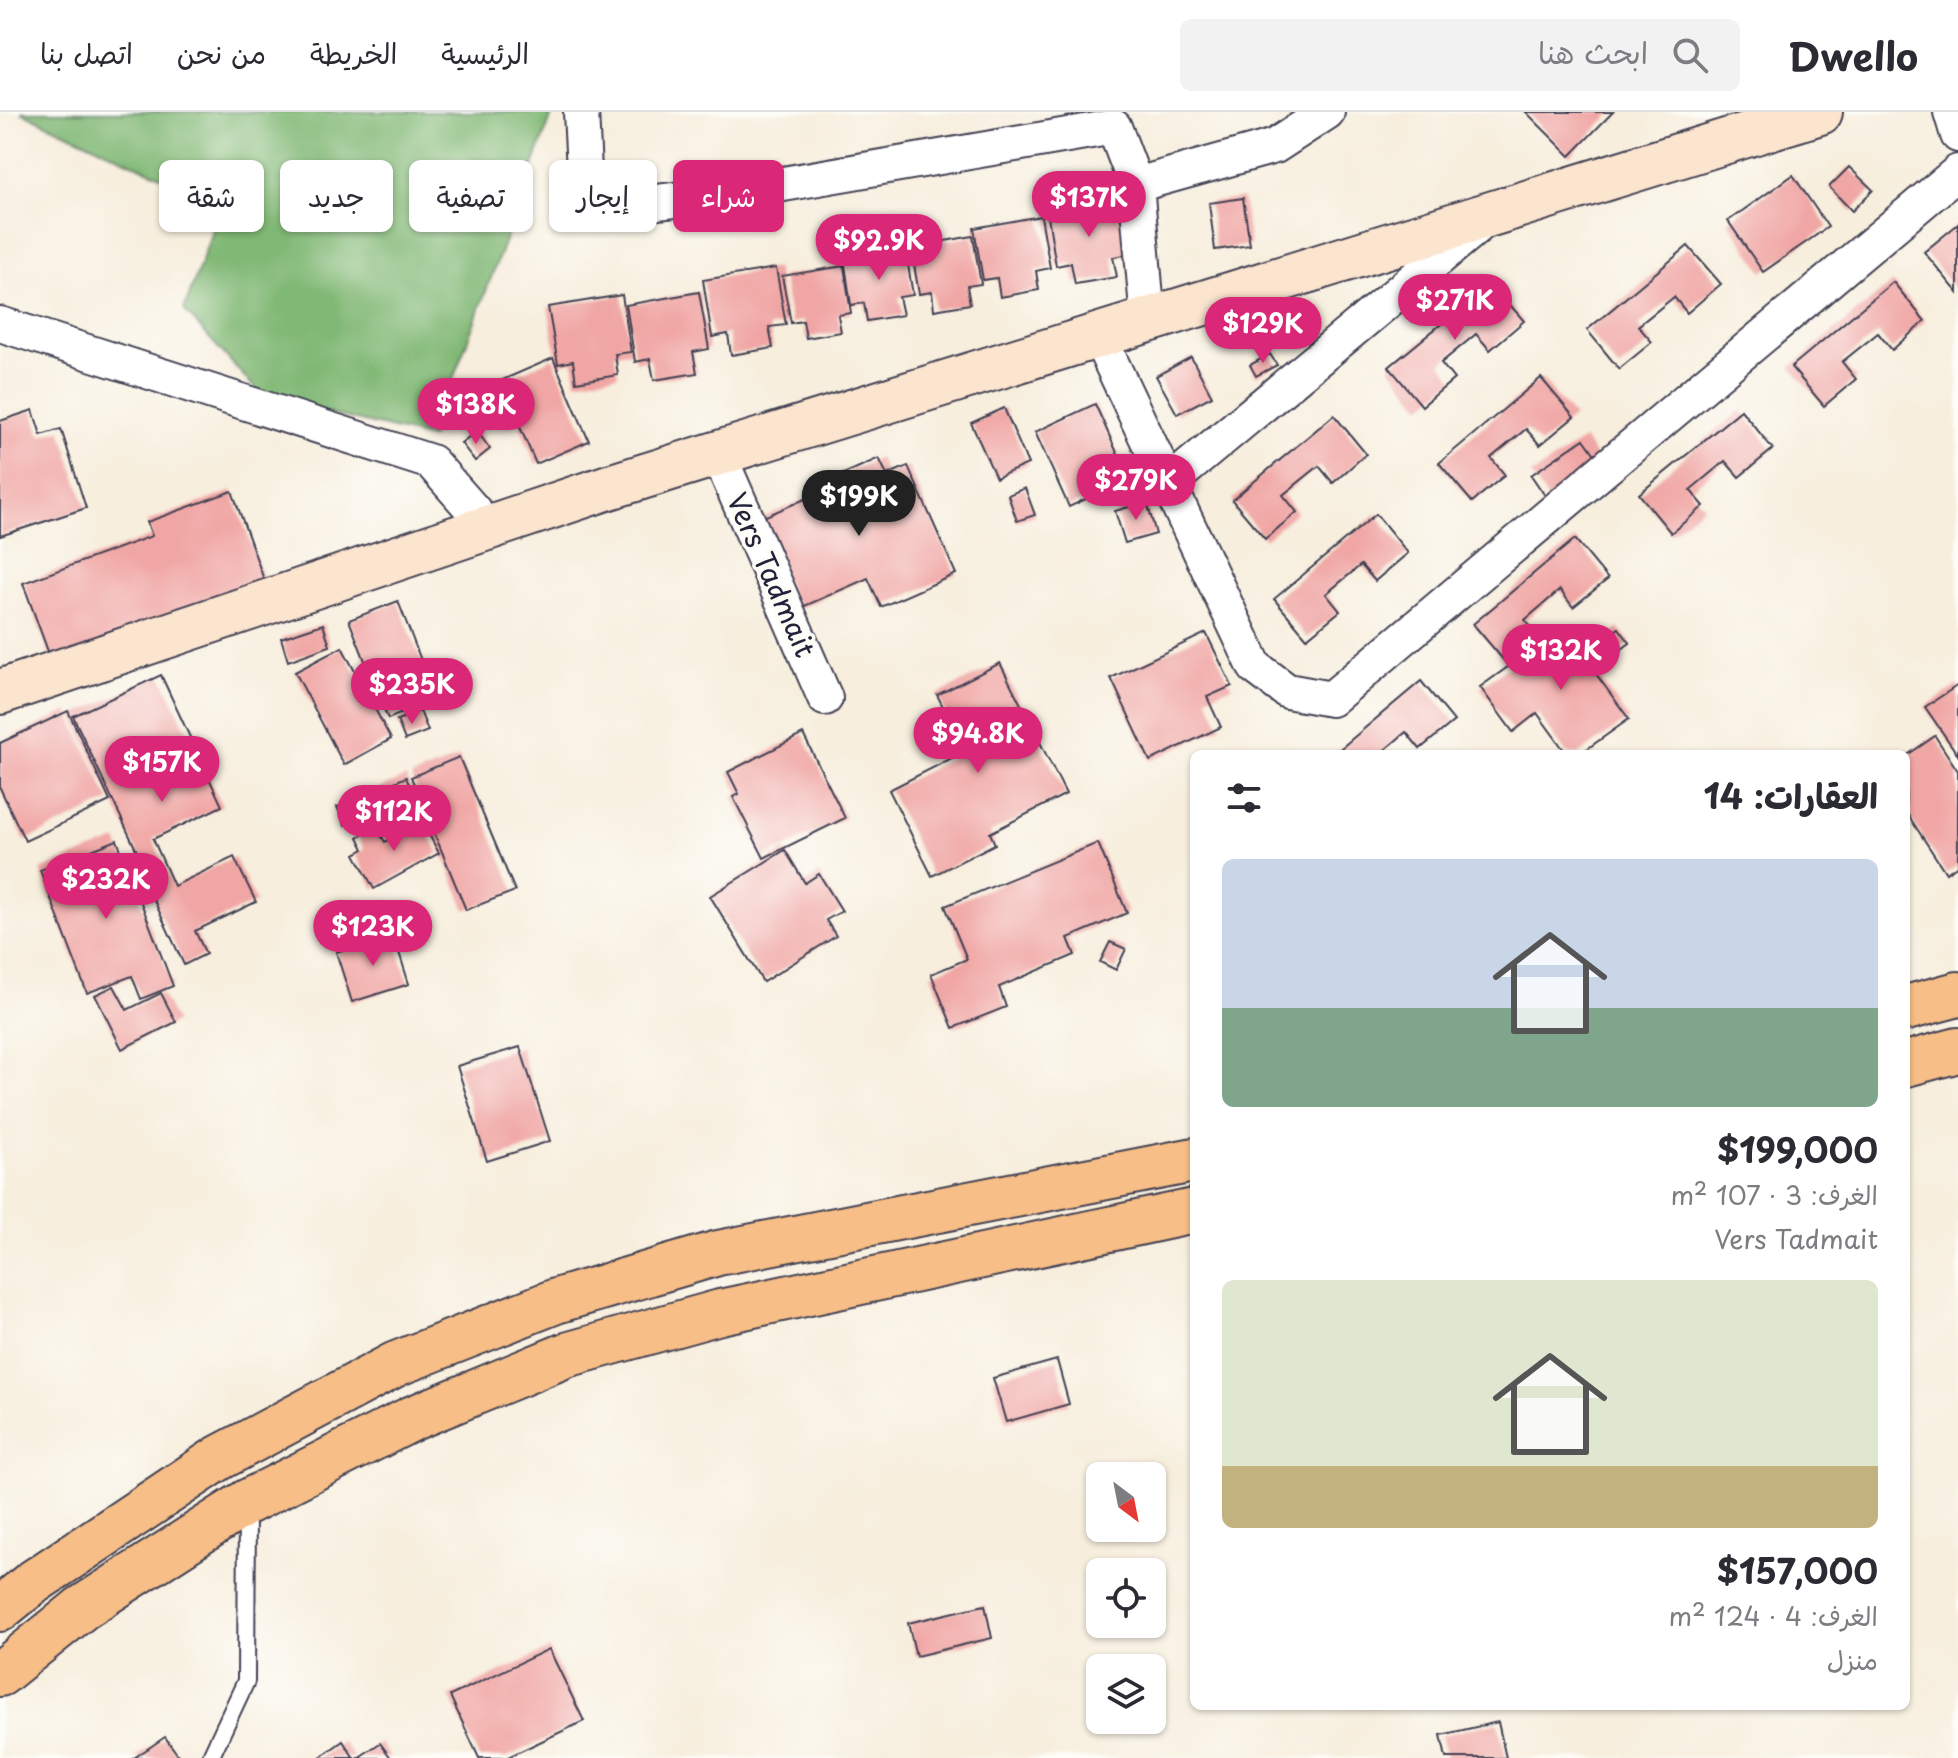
<!DOCTYPE html>
<html lang="ar">
<meta charset="utf-8">
<style>
body{margin:0;font-family:"Playpen Sans","Playpen Sans Arabic",sans-serif;background:#f2f2f3;color:#2b2b33;direction:rtl;height:100vh;display:flex;flex-direction:column;font-size:30px;white-space:nowrap}
*{box-sizing:border-box;margin:0}
p{font-size:26px;color:#7c7c81}
.icon{flex:none;width:44px;height:44px;fill:none;stroke:currentColor;stroke-width:2;stroke-linecap:round;stroke-linejoin:round}
.map{position:relative;flex:1;overflow:hidden;direction:ltr}
.drawer{position:absolute;left:1190px;top:638px;width:720px;height:960px;display:flex;flex-direction:column;background:#fff;border-radius:12px;box-shadow:0 2px 6px #0004;direction:rtl}
.drawer>*{flex:none}
.banner{position:absolute;left:24px;top:48px;width:760px;height:72px;direction:rtl;display:flex;gap:16px}
.needle{width:52px;rotate:148deg}
.tools{position:absolute;left:1086px;top:1350px;display:grid;gap:16px}
.tools a{display:grid;place-items:center;width:80px;height:80px;border-radius:12px;background:#fff;box-shadow:0 2px 6px #0004;font-size:40px}
.price{position:absolute;translate:-50% -68px;padding:0 18px;border-radius:28px;background:#db2777;color:#fff;font-size:26px;line-height:52px;filter:drop-shadow(0 2px 4px #0008)}
.price::after{content:'';position:absolute;left:50%;top:48px;width:24px;height:18px;margin-left:-12px;background:inherit;clip-path:polygon(0 0,100% 0,50% 100%)}
.price.on{background:#222;color:#fff}
ul{padding:0;list-style:none}
li{display:grid;align-content:center;gap:16px;height:424px;padding:0 32px}
li span{display:grid;place-items:center;height:248px;border-radius:12px;color:#555}
li>.icon{margin-inline-start:auto}
span .icon{width:144px;height:144px;fill:#fffc;stroke-width:1}
li b{font-size:34px}
h2{display:flex;justify-content:space-between;align-items:center;height:96px;padding:0 32px;font-size:34px}
.tag{padding:0 28px;border-radius:12px;background:#fff;box-shadow:0 2px 6px #0004;font-size:28px;line-height:72px}
.tag.on{background:#db2777;color:#fff}
header{display:flex;align-items:center;gap:48px;box-sizing:border-box;height:112px;padding:0 40px;background:#fff;border-bottom:2px solid #e1e1e2}
header strong{font-size:38px}
nav{display:flex;gap:44px;margin-inline-start:auto;font-size:28px}
.search{width:560px;height:72px;background:#f2f2f3;display:flex;align-items:center;gap:20px;box-sizing:border-box;padding:0 28px;border-radius:12px;color:#7c7c81;font-size:30px}
.map>svg:first-child{display:block}
.forest{fill:#80b874;stroke:#516d58;stroke-width:2}
.building{fill:#f0a6a4}
.lines{fill:none;stroke-linecap:round;stroke-linejoin:round}
.lane-casing{stroke:#424153;stroke-width:20}
.street-casing{stroke:#424153;stroke-width:38}
.secondary-casing{stroke:#424153;stroke-width:48}
.highway-casing{stroke:#424153;stroke-width:48}
.lane{stroke:#fff;stroke-width:16}
.street{stroke:#fff;stroke-width:34}
.secondary{stroke:#fce5cf;stroke-width:44}
.highway{stroke:#f7be87;stroke-width:44}
.labels{text-anchor:middle;stroke-width:7;stroke-linejoin:round;paint-order:stroke}
.street-label{font-size:28px;fill:#22223b;stroke:#fdfcf7}
</style>
<header>
<strong>Dwello</strong>
<div class="search"><svg class="icon" aria-label="search" viewBox="0 0 24 24"><circle cx="10" cy="10" r="6"/><path d="M15 15l6 6"/></svg>ابحث هنا</div>
<nav><a>الرئيسية</a><a>الخريطة</a><a>من نحن</a><a>اتصل بنا</a></nav>
</header>
<div class="map">
<svg width="1958" height="1646" viewBox="0 0 1958 1646">
<rect width="100%" height="100%" fill="#fdfcf7"/>
<filter id="ink" filterUnits="userSpaceOnUse"><feTurbulence type="fractalNoise" baseFrequency=".0125" numOctaves="2"/><feDisplacementMap in="SourceGraphic" scale="16" xChannelSelector="R" yChannelSelector="G"/><feConvolveMatrix kernelMatrix="1 2 1 2 8 2 1 2 1" color-interpolation-filters="sRGB"/></filter>
<filter id="wash" filterUnits="userSpaceOnUse"><feTurbulence type="fractalNoise" baseFrequency=".006" numOctaves="4" result="noise"/><feDisplacementMap in="SourceGraphic" scale="32" xChannelSelector="R" yChannelSelector="G"/><feGaussianBlur stdDeviation="1.8" result="paint"/><feColorMatrix in="noise" values="0 0 0 0 0 0 0 0 0 0 0 0 0 0 0 0 0 1.4 0 .05"/><feComposite in="paint" operator="in"/></filter>
<g filter="url(#wash)">
<rect width="100%" height="100%" fill="#f7eedd"/>
<!-- forest -->
<polygon class="forest" points="21,0 553,0 431,326 264,286 184,198 222,92"/>
<g id="blocks">
<!-- building -->
<g class="building">
<polygon points="1526,0 1613,0 1570,44"/>
<polygon points="1849,55 1873,78 1852,99 1829,75"/>
<polygon points="1793,63 1828,115 1763,160 1728,109"/>
<polygon points="1120,86 1129,142 1113,145 1117,165 1075,172 1071,151 1056,154 1047,98"/>
<polygon points="1243,86 1250,133 1215,138 1209,91"/>
<polygon points="1041,104 1050,156 1036,159 1039,178 1000,185 997,166 983,168 974,116"/>
<polygon points="1958,112 1958,181 1924,140"/>
<polygon points="973,124 981,172 967,174 970,192 934,198 932,180 919,182 911,135"/>
<polygon points="1688,134 1721,172 1687,201 1674,185 1638,214 1652,230 1619,257 1587,218"/>
<polygon points="905,135 913,183 899,185 903,203 867,209 864,191 851,193 844,146"/>
<polygon points="844,154 851,201 838,203 841,220 806,226 803,209 791,211 782,164"/>
<polygon points="776,156 786,213 769,215 773,236 731,243 728,222 712,225 703,168"/>
<polygon points="1893,170 1925,209 1892,238 1878,221 1842,250 1856,267 1824,294 1791,255"/>
<polygon points="1491,171 1524,209 1490,238 1476,222 1441,251 1454,267 1422,294 1389,255"/>
<polygon points="699,180 709,237 693,240 697,261 654,268 650,247 635,250 626,193"/>
<polygon points="622,183 631,240 615,242 618,263 576,270 573,249 558,252 548,195"/>
<polygon points="1270,242 1277,253 1256,264 1250,253"/>
<polygon points="1191,245 1212,284 1177,302 1156,264"/>
<polygon points="553,246 589,329 536,352 500,269"/>
<polygon points="1541,266 1574,305 1540,333 1526,317 1491,346 1505,363 1472,390 1439,351"/>
<polygon points="1095,292 1129,367 1069,395 1035,320"/>
<polygon points="1004,296 1028,352 996,366 971,311"/>
<polygon points="33,298 41,323 61,317 86,396 0,424 0,309"/>
<polygon points="1741,298 1773,337 1739,365 1725,349 1690,378 1704,394 1671,421 1639,382"/>
<polygon points="1334,303 1366,342 1333,371 1319,354 1283,383 1297,400 1265,427 1232,388"/>
<polygon points="477,319 490,337 475,349 461,331"/>
<polygon points="1584,327 1603,354 1550,391 1531,363"/>
<polygon points="879,346 887,363 908,354 956,462 881,495 868,466 798,497 759,407 842,371 839,364"/>
<polygon points="1025,376 1035,403 1017,409 1008,383"/>
<polygon points="232,379 267,476 53,553 23,471 152,424 147,410"/>
<polygon points="1147,390 1156,422 1125,431 1115,399"/>
<polygon points="1376,402 1408,441 1375,469 1361,453 1326,482 1340,499 1307,526 1274,487"/>
<polygon points="1575,427 1608,467 1573,495 1560,478 1525,508 1538,524 1506,551 1473,512"/>
<polygon points="398,489 436,587 388,607 349,508"/>
<polygon points="323,512 330,534 288,549 281,526"/>
<polygon points="1619,516 1630,531 1593,558 1629,607 1580,642 1567,642 1537,601 1513,620 1480,575 1558,519 1577,545"/>
<polygon points="1206,521 1232,574 1207,585 1221,615 1150,649 1111,566"/>
<polygon points="342,535 391,627 344,653 295,560"/>
<polygon points="1000,551 1066,682 990,721 995,732 932,764 889,678 966,639 937,583"/>
<polygon points="161,563 222,694 153,727 174,774 234,745 256,790 195,819 206,842 184,853 145,769 150,767 73,604"/>
<polygon points="1421,569 1454,609 1420,637 1406,620 1380,642 1334,642"/>
<polygon points="1958,573 1958,643 1925,595"/>
<polygon points="68,599 110,689 25,729 0,676 0,631"/>
<polygon points="420,599 428,619 405,628 397,608"/>
<polygon points="803,622 845,706 764,746 733,685 739,682 728,660"/>
<polygon points="1935,624 1958,659 1958,753 1946,761 1906,700 1906,644"/>
<polygon points="459,645 515,779 466,798 411,665"/>
<polygon points="406,665 414,685 345,713 337,695"/>
<polygon points="422,710 439,741 374,777 355,742 364,737 358,725 376,715 385,730"/>
<polygon points="117,728 173,874 141,887 132,864 87,881 40,758"/>
<polygon points="1098,731 1127,801 1068,826 1075,843 999,875 1006,895 953,916 931,862 967,847 945,794"/>
<polygon points="785,738 805,771 819,762 842,799 826,808 836,824 763,870 710,784"/>
<polygon points="393,821 409,872 352,890 336,840"/>
<polygon points="1110,830 1126,837 1116,858 1100,850"/>
<polygon points="114,874 127,898 161,881 176,910 122,937 95,883"/>
<polygon points="520,935 550,1029 487,1049 457,954"/>
<polygon points="1057,1248 1069,1292 1006,1310 993,1266"/>
<polygon points="985,1493 992,1526 916,1544 908,1511"/>
<polygon points="549,1537 584,1609 506,1646 479,1646 450,1584"/>
<polygon points="1498,1610 1506,1646 1446,1646 1441,1623"/>
<polygon points="165,1625 180,1646 134,1646"/>
<polygon points="343,1629 354,1646 319,1646"/>
<polygon points="380,1631 391,1646 358,1646"/>
</g>
</g>
</g>
<g filter="url(#ink)">
<use href="#blocks" fill-opacity="0" stroke="#424153" stroke-width="2"/>
<g class="lines">
<!-- lane casing -->
<g class="lane-casing">
<polyline id="lane" points="210,1646 246,1569 247,1395"/>
</g>
<!-- street casing -->
<g class="street-casing">
<g id="street">
<polyline points="581,0 586,98 719,83 1114,15 1136,73"/>
<polyline points="1951,0 1958,23"/>
<polyline points="1148,208 1136,73 1275,34 1327,0"/>
<polyline points="0,212 431,350 488,415"/>
<polyline points="1098,223 1255,555 1287,579 1331,587 1958,60"/>
<polyline points="718,341 825,586"/>
<polyline points="1169,371 1485,108"/>
</g>
</g>
<!-- secondary casing -->
<g class="secondary-casing">
<polyline id="secondary" points="0,580 606,376 1820,0"/>
</g>
<!-- highway casing -->
<g class="highway-casing">
<g id="highway">
<polyline points="1906,896 1958,882"/>
<polyline points="1906,952 1958,938"/>
<polyline points="0,1497 32,1471 219,1346 396,1252 556,1189 718,1141 1194,1048"/>
<polyline points="0,1562 82,1496 247,1390 413,1306 566,1243 720,1200 1194,1099"/>
</g>
</g>
<!-- lane -->
<use href="#lane" class="lane"/>
<!-- street -->
<use href="#street" class="street"/>
<!-- secondary -->
<use href="#secondary" class="secondary"/>
<!-- highway -->
<use href="#highway" class="highway"/>
</g>
</g>
<g class="labels">
<!-- street labels -->
<g class="street-label">
<text transform="translate(771 463) rotate(66)" y="10">Vers Tadmait</text>
</g>
</g>
</svg>
<div class="tools">
<a><svg class="needle" viewBox="-14 -14 28 28"><path d="M0-13l5 13h-10z" fill="#e53935"/><path d="M0 13l5-13h-10z" fill="#7c7c81"/></svg></a>
<a><svg class="icon" aria-label="locate" viewBox="0 0 24 24"><circle cx="12" cy="12" r="6"/><path d="M12 2v4M12 18v4M2 12h4M18 12h4"/></svg></a>
<a><svg class="icon" aria-label="layers" viewBox="0 0 24 24"><path d="M12 4l9 5-9 5-9-5zM3 14l9 5 9-5"/></svg></a>
</div>
<b class="price" style="left:1089px;top:127px">$137K</b>
<b class="price" style="left:879px;top:170px">$92.9K</b>
<b class="price" style="left:1455px;top:230px">$271K</b>
<b class="price" style="left:1263px;top:253px">$129K</b>
<b class="price" style="left:476px;top:334px">$138K</b>
<b class="price" style="left:1136px;top:410px">$279K</b>
<b class="price on" style="left:859px;top:426px">$199K</b>
<b class="price" style="left:1561px;top:580px">$132K</b>
<b class="price" style="left:412px;top:614px">$235K</b>
<b class="price" style="left:978px;top:663px">$94.8K</b>
<b class="price" style="left:162px;top:692px">$157K</b>
<b class="price" style="left:394px;top:741px">$112K</b>
<b class="price" style="left:106px;top:809px">$232K</b>
<b class="price" style="left:373px;top:856px">$123K</b>
<div class="banner">
<a class="tag on">شراء</a>
<a class="tag">إيجار</a>
<a class="tag">تصفية</a>
<a class="tag">جديد</a>
<a class="tag">شقة</a>
</div>
<section class="drawer">
<h2>العقارات: 14<svg class="icon" aria-label="filters" viewBox="0 0 24 24"><path d="M4 7h16M4 17h16"/><circle cx="9" cy="7" r="2"/><circle cx="15" cy="17" r="2"/></svg></h2>
<ul>
<li><span style="background:linear-gradient(#c9d6e8 60%,#7fa58c 0)"><svg class="icon" aria-label="home" viewBox="0 0 24 24"><path d="M3 11l9-7 9 7M6 9v11h12V9"/></svg></span><div><b>$199,000</b><p>الغرف: 3 · 107 m²</p><p>Vers Tadmait</p></div></li>
<li><span style="background:linear-gradient(#dfe7d0 75%,#c2b280 0)"><svg class="icon" aria-label="home" viewBox="0 0 24 24"><path d="M3 11l9-7 9 7M6 9v11h12V9"/></svg></span><div><b>$157,000</b><p>الغرف: 4 · 124 m²</p><p>منزل</p></div></li>
</ul>
</section>
</div>
